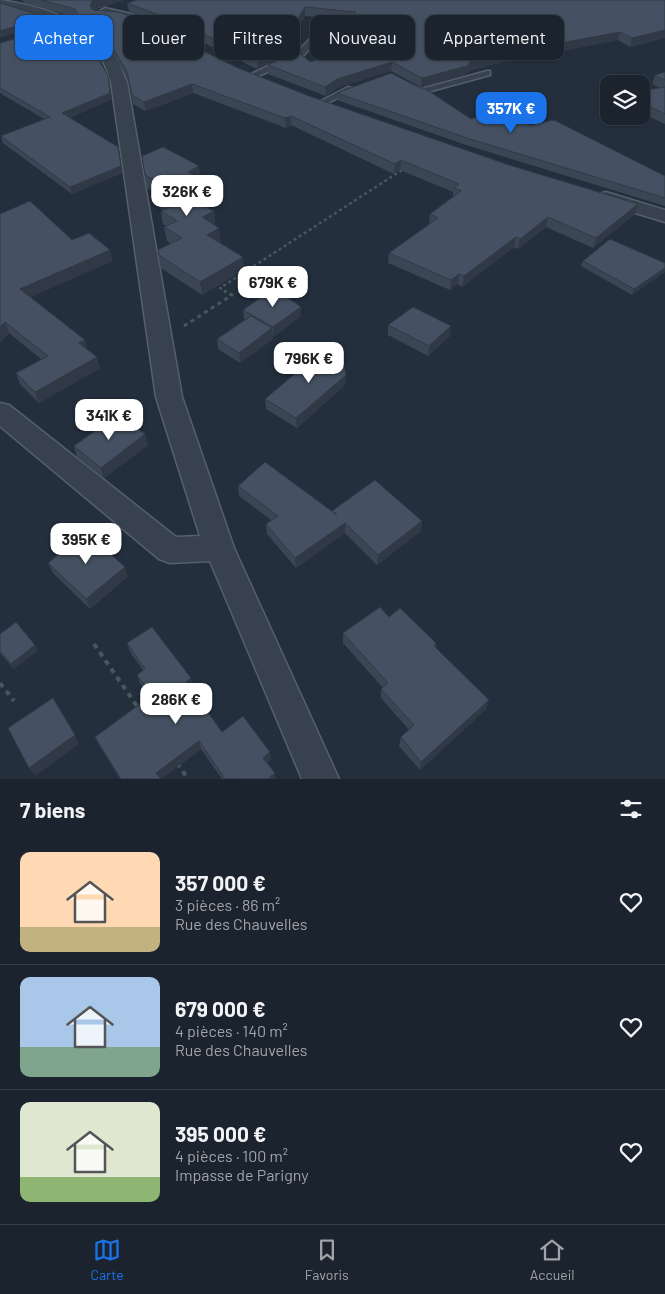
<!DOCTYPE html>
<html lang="fr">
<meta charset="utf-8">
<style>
body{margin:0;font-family:Barlow,sans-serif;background:#242b36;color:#f1f3f6;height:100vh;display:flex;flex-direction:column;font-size:19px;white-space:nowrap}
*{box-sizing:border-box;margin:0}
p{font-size:16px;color:#a0a4aa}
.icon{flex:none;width:28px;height:28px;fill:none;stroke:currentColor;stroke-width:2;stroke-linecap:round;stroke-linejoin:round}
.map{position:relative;height:779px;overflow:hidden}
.details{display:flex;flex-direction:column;background:#1b232e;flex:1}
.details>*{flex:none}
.guide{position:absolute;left:15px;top:15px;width:635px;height:45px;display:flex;gap:10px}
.fabs{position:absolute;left:600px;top:75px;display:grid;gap:10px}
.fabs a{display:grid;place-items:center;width:50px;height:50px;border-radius:10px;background:#1b232e;box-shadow:0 1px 4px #0004,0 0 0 1px #39404a;font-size:25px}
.price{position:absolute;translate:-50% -42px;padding:0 11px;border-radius:10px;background:#fff;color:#222;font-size:16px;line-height:32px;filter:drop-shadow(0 1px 2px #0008)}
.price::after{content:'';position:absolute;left:50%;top:30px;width:15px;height:11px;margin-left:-8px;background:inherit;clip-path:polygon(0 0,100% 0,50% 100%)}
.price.current{background:#1a73e8;color:#fff}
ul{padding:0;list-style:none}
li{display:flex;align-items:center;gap:15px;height:125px;padding:0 20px}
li+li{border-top:1px solid #39404a}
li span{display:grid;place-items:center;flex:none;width:140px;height:100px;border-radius:10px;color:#555}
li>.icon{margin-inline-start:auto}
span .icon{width:60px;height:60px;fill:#fffc;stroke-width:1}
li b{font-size:21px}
h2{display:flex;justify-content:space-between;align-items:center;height:60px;padding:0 20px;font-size:21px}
.pill{padding:0 18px;border-radius:10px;background:#1b232e;box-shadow:0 1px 4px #0004,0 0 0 1px #39404a;font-size:18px;line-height:45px}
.pill.current{background:#1a73e8;color:#fff}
.menu{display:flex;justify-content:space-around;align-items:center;height:70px;border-top:1px solid #39404a;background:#1b232e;font-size:14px;color:#a0a4aa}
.menu a{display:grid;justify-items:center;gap:2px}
.menu .current{color:#1a73e8}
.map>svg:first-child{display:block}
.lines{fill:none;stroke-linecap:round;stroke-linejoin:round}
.service-casing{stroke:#565f6c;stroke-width:3}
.minor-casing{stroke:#565f6c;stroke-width:3}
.path-far2{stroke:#44595c;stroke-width:2.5;stroke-dasharray:3 3;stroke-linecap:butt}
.path-far1{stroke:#44595c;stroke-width:3;stroke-dasharray:4 4;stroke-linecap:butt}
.path{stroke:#44595c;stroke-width:4;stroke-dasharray:5 5;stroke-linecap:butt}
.service{fill:#38414e;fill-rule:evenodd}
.minor{fill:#38414e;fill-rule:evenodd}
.wall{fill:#3b4654}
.shaded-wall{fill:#303945}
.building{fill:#455162;stroke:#303945}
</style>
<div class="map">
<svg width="665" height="779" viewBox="0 0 665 779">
<rect width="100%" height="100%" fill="#242f3e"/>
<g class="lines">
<!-- service casing -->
<g class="service-casing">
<g id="service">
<polygon points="314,35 321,37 302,57 256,77 249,75 296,53"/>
<polygon points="487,71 490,71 490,75 420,94 409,88 413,86 421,89"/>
<polygon points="348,87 355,89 326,104 319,102"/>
</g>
</g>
<!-- minor casing -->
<g class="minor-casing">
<g id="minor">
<path d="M 0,0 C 41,6 88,20 113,54 C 120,62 122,73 127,82 L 182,397 L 234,548 L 339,779 L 302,779 L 210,561 L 170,563 L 159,559 L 0,426 L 0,403 L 9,405 L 176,537 L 200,536 L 156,397 L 111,82 C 108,74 106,64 100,57 C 78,27 35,13 0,8 Z"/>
<polygon points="105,8 144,17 191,42 189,45 179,45 134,23 100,15 98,12"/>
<polygon points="606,192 665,210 665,222 599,202 596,198 599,194"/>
</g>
</g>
<!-- path-far2 -->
<polyline class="path-far2" points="227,292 220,288 405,168"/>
<!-- path-far1 -->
<polyline class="path-far1" points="184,326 232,295 224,291"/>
<!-- path -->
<g class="path">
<polyline points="94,644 139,709"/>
<polyline points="0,683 14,701"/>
<polyline points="177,763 188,779"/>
</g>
<!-- service -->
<use href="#service" class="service"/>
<!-- minor -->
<use href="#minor" class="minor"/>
</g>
<!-- wall -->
<g class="wall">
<polygon points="22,0 124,0 93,10 309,96 509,165 638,204 635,214 593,248 546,227 518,249 514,247 462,287 458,284 450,290 388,263 389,253 429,224 430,214 453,197 453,192 400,170 394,174 291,125 286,128 193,93 146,111 133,104 129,81 109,47 96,34 79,23 76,17 24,3"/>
<polygon points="665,0 665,38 630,47 618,40 490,65 469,71 466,75 421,87 391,71 337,88 326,96 268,74 268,65 310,62 361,47 346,37 346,29 351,20 305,16 288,44 290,54 257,69 180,31 129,11 127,3"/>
<polygon points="0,43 112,99 69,118 119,154 122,173 72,194 3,143 1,136 44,119 0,93"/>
<polygon points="665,72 665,124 641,113 641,91 660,88 652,84 655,75"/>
<polygon points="337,93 471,119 530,125 665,176 665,206 469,146 337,100"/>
<polygon points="142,156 201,179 205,194 208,195 210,209 214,211 215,224 214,225 221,241 220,242 244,270 202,295 161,268 158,250 171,244 167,241 164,227 166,226 163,224 161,211 163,210 160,208 158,195 159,195 147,188"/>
<polygon points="0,214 72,240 113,261 30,297 85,340 87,349 100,368 39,403 20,384 16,373 42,360 9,333 0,342"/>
<polygon points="583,261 665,263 632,295 581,266"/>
<polygon points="243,310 301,316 273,337 273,336 273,339 240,363 218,349 217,339 245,320 244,319"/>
<polygon points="388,325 450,336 428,356 388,335"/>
<polygon points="301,357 346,375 345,385 297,428 266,409 265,399 301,369"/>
<polygon points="145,434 148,445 104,478 77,457 74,446"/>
<polygon points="238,486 332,512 332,511 422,521 421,531 377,565 345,533 296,568 267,534 266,524 271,520 239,496"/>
<polygon points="48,563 128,576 90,609 53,573"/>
<polygon points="389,617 436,643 436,647 486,709 420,770 399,746 401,737 409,730 381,698 381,689 383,688 343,643 343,633"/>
<polygon points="0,634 38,650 14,669 0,653"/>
<polygon points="127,643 191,678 194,687 191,689 222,732 271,760 267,763 276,779 222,779 201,749 161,779 120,779 99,745 95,737 150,697 140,683 137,675 143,670 130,652"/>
</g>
<!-- shaded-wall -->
<g class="shaded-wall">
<polygon points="94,0 124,0 93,9 91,14 90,6 92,1"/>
<polygon points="305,7 305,16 286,47 290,45 290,54 257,69 257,60 284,40"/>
<polygon points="46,17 47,23 0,38 0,31"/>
<polygon points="665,30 665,38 630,47 632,38"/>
<polygon points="620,32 618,40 490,65 469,71 466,75 421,87 422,78 492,56"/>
<polygon points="392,62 391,71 337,88 326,96 325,87 337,79"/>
<polygon points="109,83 112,99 63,120 62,113"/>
<polygon points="192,84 193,93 146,111 144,102"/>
<polygon points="291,116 291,125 286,128 285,118"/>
<polygon points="118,147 122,173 72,194 70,187"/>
<polygon points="401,160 400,170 394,174 395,164"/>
<polygon points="199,166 201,179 188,172"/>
<polygon points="204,180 205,194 192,186"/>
<polygon points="208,195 210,209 197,202"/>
<polygon points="638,204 635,214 593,248 596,238"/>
<polygon points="214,211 215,224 204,231 202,217"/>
<polygon points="548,217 546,227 518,249 520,239"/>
<polygon points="219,228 221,241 209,248 207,235"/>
<polygon points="516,237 514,247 462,287 464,276"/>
<polygon points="110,250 113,261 24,300 20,289"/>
<polygon points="243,257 244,270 202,295 200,282"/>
<polygon points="665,268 665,272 632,295 634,289"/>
<polygon points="459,274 458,284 450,290 451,280"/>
<polygon points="301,307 301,316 273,337 273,327"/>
<polygon points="5,322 9,333 0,342 0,327"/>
<polygon points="451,326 450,336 428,356 429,346"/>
<polygon points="272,328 273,339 240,363 239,353"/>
<polygon points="85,340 88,350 79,343"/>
<polygon points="97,357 100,368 39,403 35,392"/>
<polygon points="346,375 345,385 297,428 296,418"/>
<polygon points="145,434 148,445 104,478 101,468"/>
<polygon points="422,521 421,531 377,565 378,555"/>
<polygon points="345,523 345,533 296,568 295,558"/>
<polygon points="125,567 128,576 90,609 86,599"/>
<polygon points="35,645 38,650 14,669 11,664"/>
<polygon points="191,678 194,687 188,691 186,682"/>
<polygon points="489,700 486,709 420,770 421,762"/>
<polygon points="75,735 79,744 35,776 29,768"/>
<polygon points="199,741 201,749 161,779 159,779 156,773"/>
<polygon points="270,752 271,760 264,765 263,758"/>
<polygon points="275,773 276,779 268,779"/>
</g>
<!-- building -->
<g class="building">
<polygon points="41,0 94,0 92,1 90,6 93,10 119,12 136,18 238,68 309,96 509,165 638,204 596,238 548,217 520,239 516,237 464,276 459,274 451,280 389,253 438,218 430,214 461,191 454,188 459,184 401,160 395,164 291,116 285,118 192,84 144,102 132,95 127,72 107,38 94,25 77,14 75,9"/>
<polygon points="137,0 665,0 665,30 632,38 620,32 492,56 470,62 467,66 422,78 392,62 337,79 325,87 268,65 298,52 310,62 371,44 346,29 356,12 305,7 284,40 290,45 257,60 179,22 127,3"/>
<polygon points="0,3 46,17 0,31"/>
<polygon points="62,25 79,35 91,45 108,76 110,93 62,113 118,147 121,166 70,187 1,136 50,117 0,88 0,43"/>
<polygon points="665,72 665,80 655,75"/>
<polygon points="391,73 420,88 424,88 471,119 501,107 530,125 554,120 665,176 665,198 470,139 337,93"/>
<polygon points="665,87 665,114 641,102 641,91"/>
<polygon points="163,147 199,166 188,172 204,180 192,186 208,195 197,202 214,211 202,217 219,228 207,235 243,257 200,282 159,255 158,250 182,238 164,227 177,221 161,211 174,205 158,195 170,189 145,175 142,156"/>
<polygon points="30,201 72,240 89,233 110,250 20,289 85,340 79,343 97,357 35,392 16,373 48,356 5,322 0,327 0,214"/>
<polygon points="610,239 665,263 665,268 634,289 583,261"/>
<polygon points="274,288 301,307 273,327 243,310"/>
<polygon points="413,307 451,326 429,346 388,325"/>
<polygon points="251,316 272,328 239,353 217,339"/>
<polygon points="342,354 346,375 296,418 265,399 302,368 301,357"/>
<polygon points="117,415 145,434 101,468 74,446"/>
<polygon points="265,462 337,515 332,511 375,480 422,521 378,555 345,523 295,558 266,524 278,516 238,486"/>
<polygon points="86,532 125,567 86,599 48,563"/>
<polygon points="380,607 389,617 400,608 436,643 434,646 489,700 421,762 401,737 414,725 381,689 388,683 343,633"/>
<polygon points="16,622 35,645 11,664 0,651 0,634"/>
<polygon points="152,627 191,678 186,682 222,732 243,716 270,752 263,758 275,773 268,779 239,779 238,778 237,779 225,779 199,741 156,773 161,779 121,779 95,737 152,695 137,675 145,669 127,643"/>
<polygon points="53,698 75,735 29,768 8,728"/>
</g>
</svg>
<div class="fabs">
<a><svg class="icon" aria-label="layers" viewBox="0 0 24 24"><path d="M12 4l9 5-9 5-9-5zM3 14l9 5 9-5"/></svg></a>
</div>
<b class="price current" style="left:511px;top:134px">357K €</b>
<b class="price" style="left:187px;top:217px">326K €</b>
<b class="price" style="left:273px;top:308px">679K €</b>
<b class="price" style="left:309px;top:384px">796K €</b>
<b class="price" style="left:109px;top:441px">341K €</b>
<b class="price" style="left:86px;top:565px">395K €</b>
<b class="price" style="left:176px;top:725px">286K €</b>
<div class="guide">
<a class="pill current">Acheter</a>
<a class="pill">Louer</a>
<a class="pill">Filtres</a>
<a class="pill">Nouveau</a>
<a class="pill">Appartement</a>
</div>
</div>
<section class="details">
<h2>7 biens<svg class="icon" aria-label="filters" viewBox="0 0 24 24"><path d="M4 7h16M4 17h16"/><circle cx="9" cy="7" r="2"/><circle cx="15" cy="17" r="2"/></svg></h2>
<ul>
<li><span style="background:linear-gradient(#ffd9b3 75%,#c2b280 0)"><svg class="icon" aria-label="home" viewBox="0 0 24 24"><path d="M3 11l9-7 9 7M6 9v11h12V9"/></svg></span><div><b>357 000 €</b><p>3 pièces · 86 m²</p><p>Rue des Chauvelles</p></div><svg class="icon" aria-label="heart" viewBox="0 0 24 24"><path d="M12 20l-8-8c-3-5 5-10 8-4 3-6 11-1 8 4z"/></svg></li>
<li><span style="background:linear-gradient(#a9c7e8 70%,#7fa58c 0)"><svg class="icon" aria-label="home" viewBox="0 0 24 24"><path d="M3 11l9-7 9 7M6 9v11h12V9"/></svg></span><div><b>679 000 €</b><p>4 pièces · 140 m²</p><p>Rue des Chauvelles</p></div><svg class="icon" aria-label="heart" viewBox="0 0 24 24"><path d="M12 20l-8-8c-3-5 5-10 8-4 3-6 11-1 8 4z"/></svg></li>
<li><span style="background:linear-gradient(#dfe7d0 75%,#8fb573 0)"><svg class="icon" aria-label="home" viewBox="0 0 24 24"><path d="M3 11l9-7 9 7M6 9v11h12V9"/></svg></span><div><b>395 000 €</b><p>4 pièces · 100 m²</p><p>Impasse de Parigny</p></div><svg class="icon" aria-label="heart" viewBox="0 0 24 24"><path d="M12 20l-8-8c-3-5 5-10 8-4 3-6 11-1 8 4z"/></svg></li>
</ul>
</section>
<nav class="menu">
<a class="current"><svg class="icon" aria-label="map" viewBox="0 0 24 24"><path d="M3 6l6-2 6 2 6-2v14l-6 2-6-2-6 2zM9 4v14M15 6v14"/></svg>Carte</a>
<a><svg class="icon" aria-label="saved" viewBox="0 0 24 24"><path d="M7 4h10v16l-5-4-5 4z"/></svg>Favoris</a>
<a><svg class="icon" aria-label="home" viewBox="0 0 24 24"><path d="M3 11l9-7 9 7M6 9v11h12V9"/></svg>Accueil</a>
</nav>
